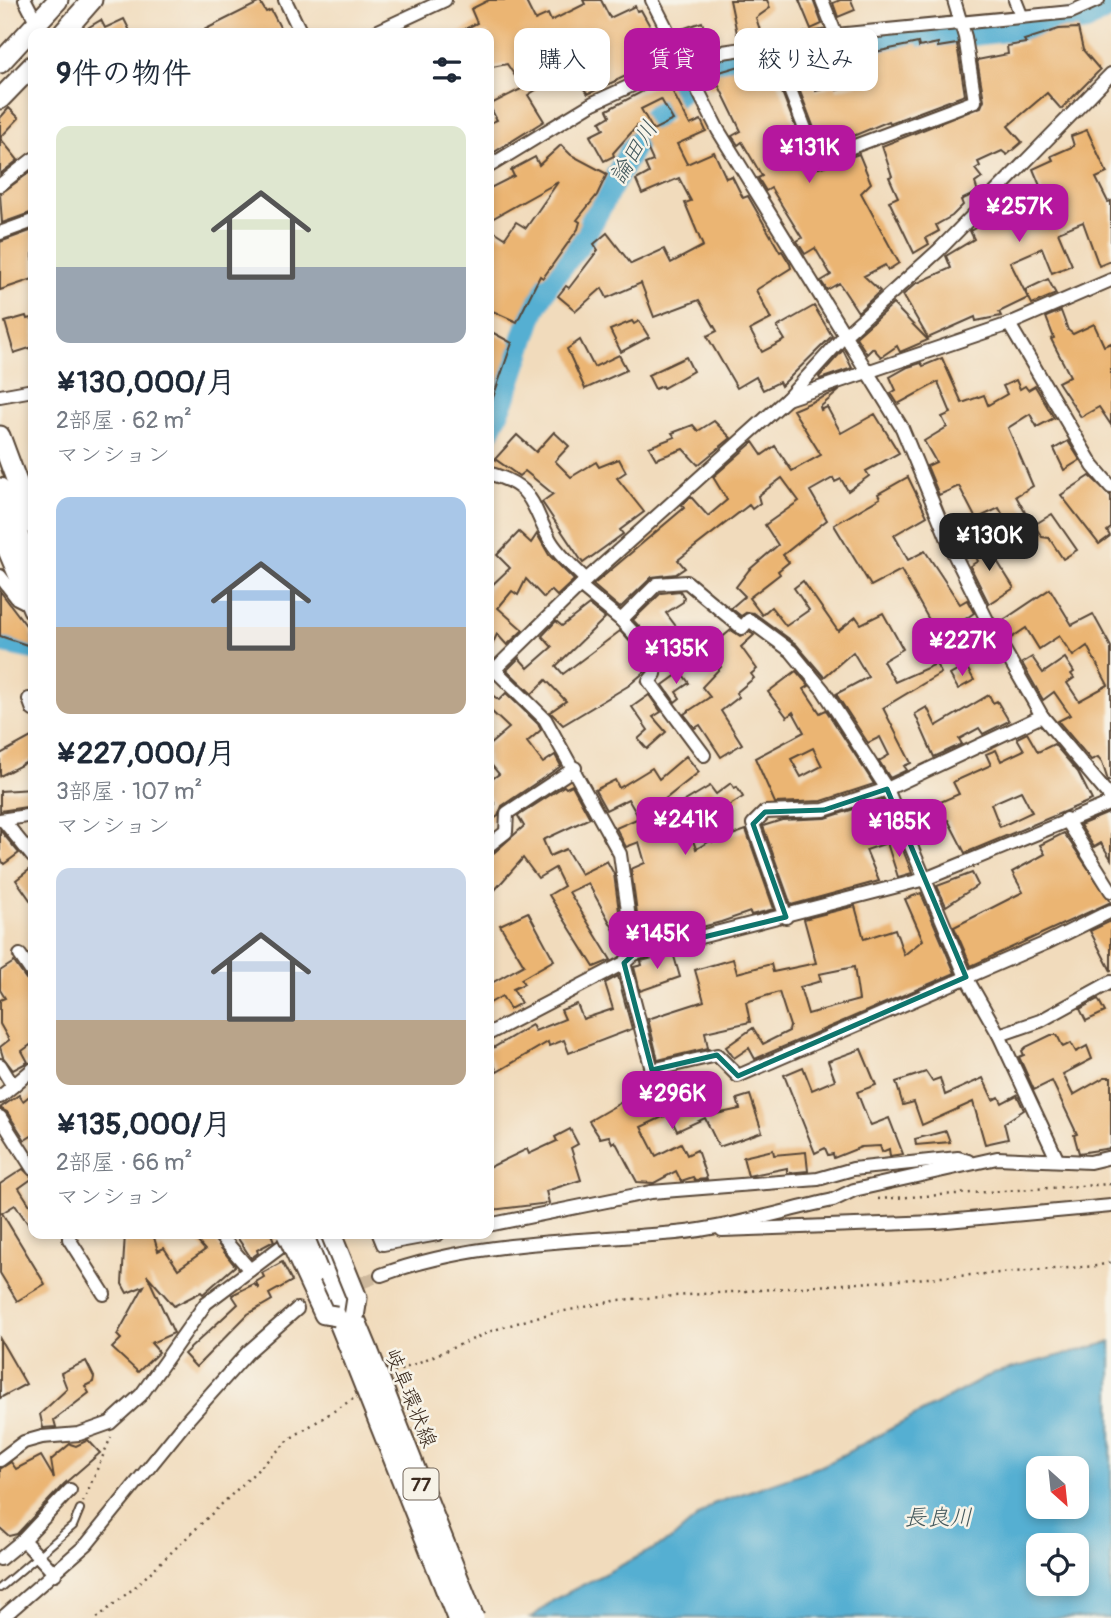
<!DOCTYPE html>
<html lang="ja">
<meta charset="utf-8">
<style>
body{margin:0;font-family:Pangolin,"Klee One",sans-serif;background:#f6f6f7;color:#1f2937;height:100vh;display:flex;flex-direction:column;font-size:26px;white-space:nowrap}
*{box-sizing:border-box;margin:0}
p{font-size:23px;color:#747a83}
.icon{flex:none;width:38px;height:38px;fill:none;stroke:currentColor;stroke-width:2;stroke-linecap:round;stroke-linejoin:round}
.map{position:relative;flex:1;overflow:hidden}
.sheet{position:absolute;left:28px;top:28px;width:466px;height:1211px;display:flex;flex-direction:column;background:#fff;border-radius:14px;box-shadow:0 4px 10px #0003}
.sheet>*{flex:none}
.banner{position:absolute;left:514px;top:28px;width:490px;height:63px;display:flex;gap:14px}
.needle{width:46px;rotate:153deg}
.tools{position:absolute;left:1026px;top:1456px;display:grid;gap:14px}
.tools a{display:grid;place-items:center;width:63px;height:63px;border-radius:14px;background:#fff;box-shadow:0 4px 10px #0003;font-size:35px}
.price{position:absolute;translate:-50% -60px;padding:0 16px;border-radius:14px;background:#b5179e;color:#fff;font-size:23px;line-height:46px;filter:drop-shadow(0 2px 4px #0008)}
.price::after{content:'';position:absolute;left:50%;top:42px;width:21px;height:16px;margin-left:-10px;background:inherit;clip-path:polygon(0 0,100% 0,50% 100%)}
.price.active{background:#222;color:#fff}
ul{padding:0;list-style:none}
li{display:grid;align-content:center;gap:14px;height:371px;padding:0 28px}
li span{display:grid;place-items:center;height:217px;border-radius:14px;color:#555}
li>.icon{margin-inline-start:auto}
span .icon{width:126px;height:126px;fill:#fffc;stroke-width:1}
li b{font-size:30px}
h2{display:flex;justify-content:space-between;align-items:center;height:84px;padding:0 28px;font-size:30px}
.chip{padding:0 24px;border-radius:14px;background:#fff;box-shadow:0 4px 10px #0003;font-size:24px;line-height:63px}
.chip.active{background:#b5179e;color:#fff}
.map>svg:first-child{display:block}
.water{fill:#54afd2;stroke:#486c78;stroke-width:2;fill-rule:evenodd}
.lines{fill:none;stroke-linecap:round;stroke-linejoin:round}
.river{stroke:#54afd2;stroke-width:24}
.building{fill:#ebb573;fill-rule:evenodd}
.street-tunnel{stroke:#cdb89c;stroke-width:12;stroke-dasharray:12 6;stroke-linecap:butt}
.lane-casing{stroke:#564536;stroke-width:10}
.street-casing{stroke:#564536;stroke-width:16}
.primary-casing{stroke:#564536;stroke-width:23}
.path{stroke:#564536;stroke-width:2.5;stroke-dasharray:2 5;stroke-linecap:butt}
.lane{stroke:#fff;stroke-width:6}
.street{stroke:#fff;stroke-width:12}
.primary{stroke:#fff;stroke-width:19}
.primary-bridge-casing{stroke:#564536;stroke-width:23;stroke-linecap:butt}
.primary-bridge{stroke:#fff;stroke-width:19}
.marked{fill:none;stroke:#0f766e;stroke-width:5;stroke-linejoin:round}
.labels{text-anchor:middle;stroke-width:5;stroke-linejoin:round;paint-order:stroke}
.shield{fill:#f7f3e8;stroke:#73665b;stroke-width:2}
.shield-label{font-size:19px;font-weight:bold;fill:#3b2a1e}
.street-label{font-size:21px;fill:#3b2a1e;stroke:#f7f3e8}
.water-label{font-size:23px;font-style:italic;fill:#44595d;stroke:#f7f3e8}
</style>
<div class="map">
<svg width="1111" height="1618" viewBox="0 0 1111 1618">
<rect width="100%" height="100%" fill="#f7f3e8"/>
<filter id="ink" filterUnits="userSpaceOnUse"><feTurbulence type="fractalNoise" baseFrequency=".0143" numOctaves="2"/><feDisplacementMap in="SourceGraphic" scale="14" xChannelSelector="R" yChannelSelector="G"/><feConvolveMatrix kernelMatrix="1 2 1 2 8 2 1 2 1" color-interpolation-filters="sRGB"/></filter>
<filter id="wash" filterUnits="userSpaceOnUse"><feTurbulence type="fractalNoise" baseFrequency=".00686" numOctaves="4" result="noise"/><feDisplacementMap in="SourceGraphic" scale="28" xChannelSelector="R" yChannelSelector="G"/><feGaussianBlur stdDeviation="1.57" result="paint"/><feColorMatrix in="noise" values="0 0 0 0 0 0 0 0 0 0 0 0 0 0 0 0 0 1.4 0 .05"/><feComposite in="paint" operator="in"/></filter>
<g filter="url(#wash)">
<rect width="100%" height="100%" fill="#f1dbbc"/>
<!-- water -->
<path class="water" d="M 1111,1342 L 1111,1618 L 531,1618 L 555,1599 L 671,1540 L 713,1504 L 824,1465 L 994,1373 ZM 1038,1468 L 1076,1468 L 1076,1507 L 1038,1507 ZM 1038,1545 L 1076,1545 L 1076,1584 L 1038,1584 Z"/>
<g class="lines">
<!-- river -->
<g class="river">
<polyline points="488,432 504,398 533,311 548,283 581,241 644,127 705,65 754,55 924,40 1086,20 1111,5"/>
<polyline points="0,641 33,648"/>
</g>
</g>
<g id="blocks">
<!-- building -->
<g class="building">
<polygon points="489,0 525,0 535,20 548,14 551,21 585,4 583,0 601,0 610,18 635,6 637,11 641,10 656,37 660,35 670,55 588,94 563,64 543,77 547,83 528,95 544,121 488,156 488,124 497,120 489,105 523,88 507,64 492,67 488,59 488,33 457,33 477,23 471,9"/>
<polygon points="730,0 767,0 770,8 756,18 761,33 738,38"/>
<polygon points="799,0 813,0 822,24 811,29"/>
<polygon points="840,0 851,0 855,10 838,17 833,3"/>
<polygon points="260,2 266,12 271,10 283,33 198,33"/>
<polygon points="124,19 131,33 79,33 101,20 105,28"/>
<polygon points="702,22 708,38 686,48 679,34 683,33 682,29"/>
<polygon points="1078,28 1083,50 1100,70 1061,109 1047,93 1008,126 1022,142 1007,155 1002,151 978,162 980,166 975,169 982,178 975,183 978,192 961,200 963,205 952,216 936,225 939,231 926,238 929,244 914,253 889,201 898,197 889,177 892,176 882,146 981,107 984,100 977,60 1008,54 1007,46 1026,43 1024,40 1059,29"/>
<polygon points="918,43 919,47 938,43 938,47 957,44 965,95 890,123 889,121 822,149 788,60 807,56 816,91 835,85 837,90 873,80 866,54"/>
<polygon points="771,64 800,139 782,146 791,166 807,159 812,167 819,168 859,154 871,183 861,193 899,263 888,270 885,265 864,276 880,291 858,312 839,283 827,290 821,281 831,275 815,248 805,254 797,241 802,238 771,188 766,191 758,178 762,176 742,142 738,145 732,136 741,131 719,86 709,89 706,76 743,65 744,70"/>
<path d="M 666,79 L 690,125 L 701,120 L 706,131 L 677,144 L 687,164 L 714,152 L 726,178 L 732,176 L 743,198 L 748,196 L 780,252 L 782,251 L 790,264 L 791,268 L 756,290 L 771,319 L 750,330 L 762,352 L 785,340 L 777,327 L 814,306 L 832,336 L 781,386 L 779,382 L 763,390 L 756,377 L 737,388 L 707,336 L 717,331 L 699,300 L 654,317 L 641,283 L 607,298 L 602,288 L 576,311 L 558,296 L 566,286 L 569,288 L 598,250 L 594,244 L 607,233 L 631,264 L 664,249 L 671,263 L 703,246 L 685,203 L 691,201 L 679,178 L 642,194 L 636,180 L 649,173 L 645,164 L 653,161 L 637,126 L 613,153 L 614,156 L 604,161 L 590,136 L 604,129 L 600,122 L 610,116 L 607,110 ZM 661,99 L 673,120 L 653,130 L 641,109 Z"/>
<polygon points="9,108 19,118 0,138 18,160 0,174 0,118"/>
<polygon points="1087,130 1107,173 1096,178 1108,202 1111,201 1111,261 1099,266 1083,222 1058,232 1072,265 1052,273 1042,248 1010,262 1028,298 999,312 1001,316 976,321 975,317 928,338 903,295 915,284 951,268 946,256 974,239 970,231 997,216 994,211 1012,202 1019,217 1048,205 1033,169 1053,160 1051,156 1074,146 1071,136"/>
<polygon points="561,145 571,155 607,174 597,195 577,220 580,222 578,229 543,278 540,276 517,322 488,309 488,227 505,238 516,222 526,228 558,182 488,221 488,189 514,176 511,170 535,157 539,165"/>
<polygon points="33,170 33,212 2,223 0,194"/>
<polygon points="33,230 33,279 0,290 0,242"/>
<polygon points="1048,279 1056,294 1032,304 1025,290"/>
<polygon points="893,304 928,340 900,352 897,346 881,357 873,348 867,354 856,337"/>
<polygon points="1061,311 1068,330 1073,334 1094,324 1104,346 1111,343 1111,425 1099,407 1081,417 1058,382 1070,376 1051,339 1054,338 1046,317"/>
<polygon points="26,316 27,319 33,318 33,347 14,353 5,322"/>
<polygon points="632,321 634,324 639,321 649,337 621,352 610,330"/>
<polygon points="488,330 512,343 488,412"/>
<polygon points="580,340 594,367 619,355 627,370 585,389 567,349"/>
<polygon points="843,350 852,368 820,379 819,377"/>
<polygon points="686,357 693,371 663,388 662,386 655,389 648,375"/>
<polygon points="942,358 962,403 984,395 988,405 1007,394 1003,386 1016,380 1020,389 1025,386 1028,390 1035,386 1054,418 1037,427 1030,414 1008,428 1033,486 1016,496 1031,523 1013,533 999,508 976,519 959,486 939,495 927,466 936,462 924,441 947,427 942,417 951,413 938,382 898,404 891,393 896,390 890,377 908,367 921,363 923,366"/>
<polygon points="840,390 820,407 821,410 827,407 841,433 875,414 899,453 866,471 869,476 848,491 841,479 835,482 833,478 810,491 827,520 783,555 789,562 778,571 780,574 749,598 762,615 771,607 786,626 809,610 794,588 803,581 838,631 856,617 861,624 883,613 903,649 883,661 895,682 936,664 941,673 883,708 911,763 904,766 907,770 890,778 879,761 889,755 880,737 868,743 836,694 868,677 853,652 824,677 796,644 754,613 747,612 741,616 731,608 745,596 736,587 749,570 778,545 765,525 799,501 782,478 758,496 760,503 752,509 749,505 678,560 685,568 676,574 652,577 620,608 593,585 684,508 682,505 691,497 708,516 727,500 713,477 753,442 762,455 775,446 792,471 821,455 793,410"/>
<polygon points="714,421 731,438 698,465 683,449 656,459 649,447 675,437 672,433 693,425 698,431"/>
<polygon points="554,432 569,446 555,461 571,477 596,462 599,467 619,459 626,472 617,478 644,512 620,530 623,534 583,563 542,502 553,494 525,471 519,476 495,459 517,435 536,452"/>
<polygon points="1068,441 1080,460 1064,470 1054,449"/>
<polygon points="1090,476 1111,496 1111,528 1107,531 1110,536 1099,544 1061,495"/>
<polygon points="908,477 927,516 894,535 908,560 925,551 960,604 967,600 974,613 961,622 972,642 985,635 991,645 960,664 943,631 937,634 901,570 871,586 834,525 880,498 878,494"/>
<polygon points="1052,514 1077,550 1063,559 1049,538 1042,537 1034,525"/>
<polygon points="519,532 531,543 537,534 549,555 574,580 557,596 551,590 544,598 526,579 518,595 512,591 498,608 523,630 507,645 497,634 488,654 488,589 510,568 497,555"/>
<polygon points="974,534 989,559 994,556 1014,588 989,604 970,566 978,561 965,539"/>
<polygon points="1050,589 1072,625 1093,614 1111,647 1111,781 1108,781 1102,762 1098,757 1091,760 1058,721 1070,715 1054,692 1043,700 1022,663 1032,657 1043,673 1065,658 1074,672 1071,674 1074,678 1067,683 1079,701 1108,685 1087,646 1073,656 1059,636 1039,649 1026,628 1008,640 999,623"/>
<polygon points="0,591 31,632 33,647 0,636"/>
<polygon points="680,591 684,597 683,602 666,613 684,637 663,652 633,620 661,593"/>
<polygon points="589,605 605,618 556,666 563,674 620,631 648,661 647,670 628,686 563,725 550,712 566,701 546,680 532,694 507,670 519,658 528,668 552,647 542,636 556,621 562,626"/>
<polygon points="731,630 740,636 750,632 754,635 741,647 757,669 751,674 754,678 736,693 739,697 721,711 742,744 721,757 700,725 695,728 684,714 710,697 702,687 721,667 707,650"/>
<polygon points="966,666 974,680 958,689 950,675"/>
<path d="M 796,671 L 809,686 L 804,689 L 820,713 L 826,710 L 874,784 L 822,801 L 775,803 L 755,758 L 804,732 L 793,712 L 787,717 L 768,692 ZM 813,748 L 822,766 L 801,777 L 791,759 Z"/>
<polygon points="681,672 689,683 676,692 680,698 675,702 663,685"/>
<polygon points="488,692 499,700 506,693 538,724 541,730 527,742 543,763 555,755 561,766 502,806 498,816 488,823 488,809 495,804 488,795 488,782 499,774 488,761 488,746 509,728 488,708"/>
<polygon points="649,695 661,712 653,717 666,732 647,749 638,739 648,730 632,707"/>
<polygon points="989,695 993,703 997,701 1009,721 983,734 979,728 959,739 962,744 934,757 915,714 927,707 936,726"/>
<path d="M 1027,733 L 1038,752 L 1054,744 L 1078,772 L 1092,800 L 965,853 L 948,820 L 916,834 L 908,816 L 959,794 L 953,782 L 991,765 L 986,754 L 996,750 L 1001,761 L 1024,750 L 1017,738 ZM 1021,791 L 1032,812 L 1000,827 L 991,804 Z"/>
<polygon points="33,736 33,759 0,776 0,754"/>
<polygon points="686,756 699,772 654,808 660,816 710,786 716,794 731,783 734,788 737,787 743,797 720,811 718,807 688,826 696,849 712,840 713,842 746,830 774,909 751,915 750,912 721,922 641,943 631,869 645,863 639,842 626,847 616,828 639,818 628,799 606,810 595,790 615,780 619,788 652,768 659,779"/>
<polygon points="572,785 590,818 543,840 550,856 566,849 581,874 607,861 614,874 624,948 588,883 569,892 611,960 594,967 549,895 564,886 555,868 538,878 523,858 494,891 488,886 488,858 524,826 518,816 564,786 566,788"/>
<polygon points="33,789 33,806 0,811 0,791"/>
<polygon points="882,800 889,817 877,822 884,844 866,850 879,881 791,905 763,826 782,820 826,818"/>
<polygon points="1111,812 1111,859 1101,843 1094,847 1080,825"/>
<polygon points="0,830 19,853 4,864 0,858"/>
<polygon points="1064,833 1111,902 971,966 954,927 1023,892 1012,872 1045,854 1040,845"/>
<polygon points="899,840 912,873 898,877 887,843"/>
<polygon points="33,867 33,904 16,880"/>
<polygon points="972,873 978,885 946,906 937,886"/>
<path d="M 921,893 L 955,973 L 755,1059 L 749,1048 L 734,1058 L 726,1047 L 753,1028 L 763,1044 L 789,1031 L 790,1026 L 779,992 L 746,1002 L 750,1022 L 705,1032 L 708,1048 L 658,1060 L 648,1019 L 704,1001 L 695,970 L 733,959 L 737,973 L 771,964 L 773,972 L 816,963 L 804,919 L 855,906 L 864,939 L 895,929 L 904,955 L 923,940 L 905,899 ZM 854,967 L 859,1000 L 808,1014 L 800,987 L 821,981 L 819,974 Z"/>
<polygon points="528,912 554,960 521,979 524,984 513,989 521,1003 510,1009 502,996 488,1004 488,985 524,965 500,925"/>
<polygon points="1111,921 1111,971 1090,931"/>
<polygon points="673,953 680,977 640,991 634,967 642,965 641,961"/>
<polygon points="14,962 26,979 33,983 33,1043 22,1051 28,1062 13,1070 3,1057 0,1047 9,1040 0,1024 0,1000 5,998 0,990 0,971"/>
<polygon points="618,976 632,1029 569,1053 564,1040 549,1046 548,1042 497,1072 488,1051 532,1025 535,1031 565,1019 561,1010 577,1004 583,1019 613,1009 605,983"/>
<polygon points="1098,999 1105,1012 1086,1021 1080,1009"/>
<polygon points="1051,1035 1057,1035 1063,1047 1071,1043 1076,1052 1087,1046 1092,1059 1063,1074 1073,1095 1105,1077 1111,1077 1111,1148 1079,1153 1074,1135 1077,1134 1052,1081 1034,1090 1019,1057 1024,1055 1022,1051 1026,1047"/>
<polygon points="861,1049 876,1085 857,1092 868,1120 871,1125 889,1118 903,1154 890,1156 889,1149 882,1152 880,1146 861,1147 834,1158 833,1154 828,1155 825,1148 815,1153 784,1075 803,1067 812,1090 835,1080 828,1061"/>
<polygon points="926,1072 932,1081 940,1078 945,1095 983,1078 993,1100 999,1097 1002,1103 1017,1095 1024,1110 1004,1123 1008,1139 985,1144 973,1102 922,1125 914,1102 903,1105 896,1082"/>
<polygon points="701,1083 716,1114 740,1109 737,1099 750,1095 762,1132 719,1147 705,1118 677,1131 669,1114 641,1127 656,1156 681,1143 687,1155 697,1150 707,1179 695,1180 693,1177 681,1181 676,1171 654,1183 637,1182 615,1141 612,1143 609,1136 600,1138 589,1121 639,1092 644,1100 670,1089 671,1091 680,1087 683,1093"/>
<polygon points="33,1093 33,1135 25,1140 7,1112 0,1108 19,1095 23,1101"/>
<polygon points="570,1129 578,1144 571,1148 581,1180 546,1191 549,1203 492,1210 488,1198 488,1168 527,1149 529,1154 557,1141 555,1137"/>
<polygon points="946,1131 950,1142 916,1145 915,1139"/>
<polygon points="773,1150 774,1155 806,1152 808,1171 787,1173 787,1168 748,1176 743,1157"/>
<polygon points="23,1169 33,1178 19,1188 33,1210 33,1231 15,1205 2,1213 45,1284 17,1301 0,1273 0,1184"/>
<polygon points="125,1234 153,1234 158,1251 164,1248 178,1269 205,1250 191,1234 210,1234 235,1266 203,1294 201,1292 174,1306 147,1275 174,1333 151,1343 159,1352 138,1372 112,1348 121,1339 117,1335 144,1286 127,1293 122,1284"/>
<polygon points="235,1234 271,1234 274,1241 257,1250 258,1253 251,1258"/>
<polygon points="282,1262 292,1281 269,1294 272,1300 248,1314 196,1367 184,1354 238,1304 232,1295 254,1284 259,1289 256,1282 264,1277 262,1273"/>
<polygon points="0,1339 26,1384 0,1398"/>
<polygon points="86,1361 94,1377 93,1382 85,1386 89,1393 54,1420 56,1427 43,1428 40,1414 67,1389 61,1373"/>
<polygon points="88,1440 100,1453 64,1484 17,1534 9,1536 0,1528 0,1469 11,1462 16,1469 41,1456 54,1478 51,1460 70,1444 76,1446"/>
</g>
</g>
</g>
<g filter="url(#ink)">
<use href="#blocks" fill-opacity="0" stroke="#564536" stroke-width="2"/>
<g class="lines">
<!-- street-tunnel -->
<polyline class="street-tunnel" points="346,1289 381,1275"/>
<!-- lane casing -->
<g class="lane-casing">
<polyline id="lane" points="0,1588 73,1526 80,1509"/>
</g>
<!-- street casing -->
<g class="street-casing">
<g id="street">
<polyline points="25,0 42,33"/>
<polyline points="285,0 301,33"/>
<polyline points="652,0 718,130 902,428 953,552 988,622 1042,716 1111,798"/>
<polyline points="822,0 836,35"/>
<polyline points="1015,0 1021,15"/>
<polyline points="374,33 445,0"/>
<polyline points="772,43 817,160 975,101 965,37 954,0"/>
<polyline points="488,167 593,103 696,56 836,35 1071,12 1098,0"/>
<polyline points="0,185 33,159"/>
<polyline points="0,233 33,221"/>
<polyline points="1009,324 1093,466 1111,487"/>
<polyline points="0,396 33,390"/>
<polyline points="787,399 1009,324 1111,280"/>
<path d="M 488,473 C 534,486 530,502 549,538 C 557,554 574,567 586,580"/>
<polyline points="0,576 17,598 31,605"/>
<polyline points="580,586 621,620 657,584 687,582 742,628 749,620 791,651 823,690 887,789 966,977 999,1035 1057,1159"/>
<polyline points="621,620 657,658 655,674 649,681 704,755"/>
<polyline points="495,670 545,719 620,854 634,954"/>
<polyline points="488,676 586,580 787,399 845,335 939,250 1111,74"/>
<polyline points="29,699 33,710"/>
<polyline points="1066,819 1111,891"/>
<polyline points="0,820 33,815"/>
<polyline points="3,820 33,857"/>
<polyline points="488,846 506,832 507,813 575,768"/>
<polyline points="786,917 753,824 765,812 824,810 887,789 1042,716"/>
<polyline points="20,955 33,974"/>
<polyline points="624,963 652,1070 717,1055 738,1076 1046,943 1111,911"/>
<polyline points="488,1034 624,963 634,954 925,879 1111,803"/>
<polyline points="999,1035 1040,1021 1111,982"/>
<polyline points="0,1065 13,1086"/>
<polyline points="0,1097 33,1069"/>
<polyline points="0,1117 33,1169"/>
<polyline points="488,1225 651,1192 818,1179 853,1169 958,1158 968,1161"/>
<polyline points="722,1230 936,1222 1111,1206"/>
<polyline points="69,1234 69,1239 104,1294"/>
<polyline points="219,1234 250,1270"/>
<polyline points="379,1234 383,1244 438,1234"/>
<path d="M 381,1275 C 476,1240 576,1242 676,1233 C 728,1228 782,1211 833,1200 L 854,1190 L 997,1158 L 1090,1162 L 1111,1157"/>
<polyline points="0,1460 24,1442 42,1437 79,1434 110,1423 141,1395 206,1303 282,1246 296,1240"/>
<polyline points="23,1540 55,1574"/>
<polyline points="0,1559 23,1540 70,1490"/>
<polyline points="2,1618 87,1544 189,1418 248,1352 297,1309"/>
</g>
</g>
<!-- primary casing -->
<g class="primary-casing">
<g id="primary">
<polyline points="63,33 92,0"/>
<polyline points="0,63 58,0"/>
<polyline points="0,99 33,65"/>
<polyline points="0,436 33,525"/>
<polyline points="0,488 33,573"/>
<polyline points="8,509 7,548 33,609"/>
<polyline points="320,1234 368,1350"/>
<polyline points="318,1271 353,1357"/>
</g>
</g>
<!-- path -->
<g class="path">
<polyline points="878,1199 1111,1184"/>
<polyline points="394,1373 494,1330 540,1316 619,1300 1097,1266 1111,1262"/>
<polyline points="83,1502 111,1437"/>
<polyline points="97,1618 135,1587 291,1438 353,1399"/>
</g>
<!-- lane -->
<use href="#lane" class="lane"/>
<!-- street -->
<use href="#street" class="street"/>
<!-- primary -->
<use href="#primary" class="primary"/>
<!-- primary-bridge casing -->
<g class="primary-bridge-casing">
<g id="primary-bridge">
<polyline points="287,1234 324,1314 336,1316"/>
<polyline points="303,1234 318,1271"/>
<polyline points="331,1234 357,1298 354,1317"/>
<polyline points="368,1350 474,1618"/>
<polyline points="353,1357 457,1618"/>
</g>
</g>
<!-- primary-bridge -->
<use href="#primary-bridge" class="primary-bridge"/>
</g>
</g>
<!-- marked area -->
<path class="marked" d="M 887,789 L 966,977 L 738,1076 L 717,1055 L 652,1070 L 624,963 L 634,954 L 786,917 L 753,824 L 765,812 L 824,810 Z"/>
<g class="labels">
<!-- shield labels -->
<rect class="shield" x="403.5" y="1468.5" width="35" height="31" rx="5"/>
<g class="shield-label">
<text x="421" y="1491">77</text>
</g>
<!-- street labels -->
<g class="street-label">
<text transform="translate(411 1398) rotate(68)" y="7">岐阜環状線</text>
</g>
<!-- water labels -->
<g class="water-label">
<text transform="translate(633 152) rotate(-58)" y="8">論田川</text>
<text x="938" y="1525">長良川</text>
</g>
</g>
</svg>
<div class="tools">
<a><svg class="needle" viewBox="-14 -14 28 28"><path d="M0-13l5 13h-10z" fill="#e53935"/><path d="M0 13l5-13h-10z" fill="#747a83"/></svg></a>
<a><svg class="icon" aria-label="locate" viewBox="0 0 24 24"><circle cx="12" cy="12" r="6"/><path d="M12 2v4M12 18v4M2 12h4M18 12h4"/></svg></a>
</div>
<b class="price" style="left:809px;top:185px">¥131K</b>
<b class="price" style="left:1019px;top:244px">¥257K</b>
<b class="price active" style="left:989px;top:573px">¥130K</b>
<b class="price" style="left:962px;top:678px">¥227K</b>
<b class="price" style="left:676px;top:686px">¥135K</b>
<b class="price" style="left:685px;top:857px">¥241K</b>
<b class="price" style="left:899px;top:859px">¥185K</b>
<b class="price" style="left:657px;top:971px">¥145K</b>
<b class="price" style="left:672px;top:1131px">¥296K</b>
<div class="banner">
<a class="chip">購入</a>
<a class="chip active">賃貸</a>
<a class="chip">絞り込み</a>
</div>
<section class="sheet">
<h2>9件の物件<svg class="icon" aria-label="filters" viewBox="0 0 24 24"><path d="M4 7h16M4 17h16"/><circle cx="9" cy="7" r="2"/><circle cx="15" cy="17" r="2"/></svg></h2>
<ul>
<li><span style="background:linear-gradient(#dfe7d0 65%,#9aa5b1 0)"><svg class="icon" aria-label="home" viewBox="0 0 24 24"><path d="M3 11l9-7 9 7M6 9v11h12V9"/></svg></span><div><b>¥130,000/月</b><p>2部屋 · 62 m²</p><p>マンション</p></div></li>
<li><span style="background:linear-gradient(#a9c7e8 60%,#b9a48a 0)"><svg class="icon" aria-label="home" viewBox="0 0 24 24"><path d="M3 11l9-7 9 7M6 9v11h12V9"/></svg></span><div><b>¥227,000/月</b><p>3部屋 · 107 m²</p><p>マンション</p></div></li>
<li><span style="background:linear-gradient(#c9d6e8 70%,#b9a48a 0)"><svg class="icon" aria-label="home" viewBox="0 0 24 24"><path d="M3 11l9-7 9 7M6 9v11h12V9"/></svg></span><div><b>¥135,000/月</b><p>2部屋 · 66 m²</p><p>マンション</p></div></li>
</ul>
</section>
</div>
